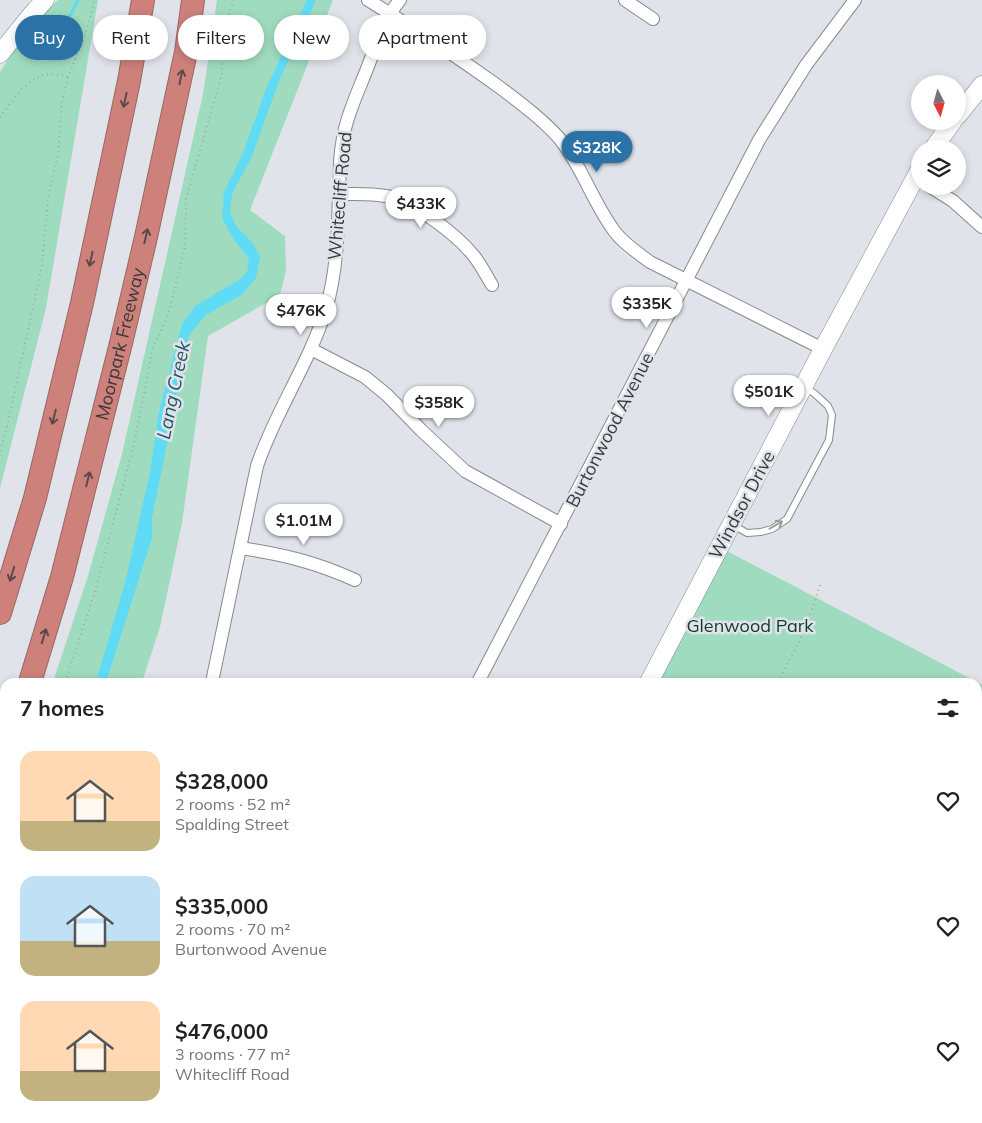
<!DOCTYPE html>
<meta charset="utf-8">
<style>
body{margin:0;font-family:Mulish,sans-serif;background:#f6f6f6;color:#202124;height:100vh;display:flex;flex-direction:column;font-size:19px;white-space:nowrap}
*{box-sizing:border-box;margin:0}
p{font-size:16px;color:#757577}
.icon{flex:none;width:28px;height:28px;fill:none;stroke:currentColor;stroke-width:2;stroke-linecap:round;stroke-linejoin:round}
.map{position:relative;flex:1;overflow:hidden}
.drawer{position:absolute;left:0px;top:678px;width:982px;height:446px;display:flex;flex-direction:column;background:#fff;border-radius:15px 15px 0 0;box-shadow:0 2px 8px #0003}
.drawer>*{flex:none}
.hud{position:absolute;left:15px;top:15px;width:500px;height:45px;display:flex;gap:10px}
.needle{width:32px;rotate:174deg}
.tools{position:absolute;left:911px;top:75px;display:grid;gap:10px}
.tools a{display:grid;place-items:center;width:55px;height:55px;border-radius:50%;background:#fff;box-shadow:0 2px 8px #0003;font-size:25px}
.price{position:absolute;translate:-50% -42px;padding:0 11px;border-radius:18px;background:#fff;color:#222;font-size:16px;line-height:32px;filter:drop-shadow(0 1px 2px #0008)}
.price::after{content:'';position:absolute;left:50%;top:30px;width:15px;height:11px;margin-left:-8px;background:inherit;clip-path:polygon(0 0,100% 0,50% 100%)}
.price.selected{background:#2b73a7;color:#fff}
ul{padding:0;list-style:none}
li{display:flex;align-items:center;gap:15px;height:125px;padding:0 20px}
li span{display:grid;place-items:center;flex:none;width:140px;height:100px;border-radius:15px;color:#555}
li>.icon{margin-inline-start:auto}
span .icon{width:60px;height:60px;fill:#fffc;stroke-width:1}
li b{font-size:21px}
h2{display:flex;justify-content:space-between;align-items:center;height:60px;padding:0 20px;font-size:21px}
.pill{padding:0 18px;border-radius:22px;background:#fff;box-shadow:0 2px 8px #0003;font-size:18px;line-height:45px}
.pill.selected{background:#2b73a7;color:#fff}
.map>svg:first-child{display:block}
.green{fill:#9fdbbf}
.water{fill:#60dbf5}
.lines{fill:none;stroke-linecap:round;stroke-linejoin:round}
.stream{stroke:#60dbf5;stroke-width:3}
.lane-casing{stroke:#868a8f;stroke-width:8}
.street-casing{stroke:#868a8f;stroke-width:14}
.secondary-casing{stroke:#868a8f;stroke-width:19}
.highway-casing{stroke:#986764;stroke-width:24}
.path{stroke:#a2a6aa;stroke-width:2;stroke-dasharray:1 4;stroke-linecap:butt}
.lane{stroke:#fff;stroke-width:6}
.street{stroke:#fff;stroke-width:12}
.secondary{stroke:#fff;stroke-width:18}
.highway{stroke:#cd817a;stroke-width:22}
.oneway{stroke:#5c4a4a}
.oneway2{stroke:#9a9c9c}
.labels{text-anchor:middle;stroke-width:5;stroke-linejoin:round;paint-order:stroke}
.street-label{font-size:18px;fill:#36383a;stroke:#e0e4ea}
.park-label{font-size:18px;fill:#0e3b2a;stroke:#e0e4ea}
.water-label{font-size:19px;font-style:italic;fill:#215560;stroke:#e0e4ea}
</style>
<div class="map">
<svg width="982" height="1123" viewBox="0 0 982 1123">
<rect width="100%" height="100%" fill="#e0e4ea"/>
<!-- green -->
<g class="green">
<path d="M 58,0 L 98,0 L 46,308 L 0,488 L 0,72 C 17,46 34,21 58,0 Z"/>
<polygon points="217,0 333,0 250,210 285,236 286,271 280,295 208,336 182,523 160,627 142,682 53,682 88,576 122,454 203,94"/>
<polygon points="727,551 977,682 659,682"/>
<polygon points="978,683 982,685 982,736 978,746"/>
<polygon points="5,812 5,1119 18,1119 19,1123 0,1123 0,825"/>
<polygon points="978,864 982,865 982,1003 978,1001"/>
</g>
<!-- water -->
<polygon class="water" points="307,0 316,0 279,81 252,156 232,194 230,213 236,226 251,241 260,256 256,278 243,294 206,315 189,335 152,518 152,538 106,682 96,682 125,583 150,472 159,412 182,324 195,306 239,280 247,272 249,259 233,238 222,218 224,192 243,153 266,89"/>
<g class="lines">
<!-- stream -->
<polyline class="stream" points="51,60 57,40 78,0"/>
<!-- lane casing -->
<g class="lane-casing">
<polyline id="lane" points="733,525 747,533 761,532 772,529 787,519 829,440 832,415 828,406 815,394 805,387"/>
</g>
<!-- street casing -->
<g class="street-casing">
<g id="street">
<path d="M 368,0 C 412,27 456,56 498,86 C 519,102 541,118 559,138 C 582,166 593,203 615,232 C 624,244 638,253 650,262 L 823,349"/>
<polyline points="625,0 653,19"/>
<polyline points="929,186 953,201 982,227"/>
<path d="M 339,194 C 355,194 370,193 386,196 C 412,200 457,235 474,256 C 481,265 486,275 492,285"/>
<polyline points="311,349 365,377 387,395 421,430 465,471 561,524"/>
<path d="M 241,548 C 285,555 315,562 355,580"/>
<path d="M 212,682 L 257,466 C 275,412 309,364 326,309 C 337,272 338,232 339,193 C 340,176 339,160 342,144 C 346,115 360,88 370,61 C 378,40 385,18 400,0"/>
<polyline points="478,682 759,140 806,65 855,0"/>
<polyline points="978,1100 982,1102"/>
<polyline points="86,1119 87,1123"/>
<polyline points="243,1123 244,1119"/>
<polyline points="634,1123 637,1119"/>
<polyline points="847,1123 850,1119"/>
</g>
</g>
<!-- secondary casing -->
<g class="secondary-casing">
<g id="secondary">
<polyline points="0,54 32,14 45,0"/>
<polyline points="958,115 982,85"/>
<polyline points="933,149 953,121"/>
<polyline points="649,682 823,349 920,169"/>
<polyline points="420,1123 423,1119"/>
</g>
</g>
<!-- highway casing -->
<g class="highway-casing">
<g id="highway">
<polyline points="0,613 35,498 82,303 129,81 143,0"/>
<path id="s1" d="M 30,682 L 62,577 L 121,343 L 146,237 L 186,52 L 193,0"/>
<polyline points="0,766 5,752"/>
</g>
</g>
<!-- path -->
<g class="path">
<path d="M 0,117 C 13,101 28,74 52,74 C 57,74 63,76 68,77"/>
<polyline points="0,451 6,431 42,266 48,197 58,155 62,101 68,77 83,41 93,9 94,0"/>
<path d="M 65,682 L 95,592 L 135,440 L 153,348 L 167,318 L 185,248 L 186,199 L 222,74 C 222,50 224,22 234,0"/>
<polyline points="778,682 806,628 820,585"/>
<polyline points="0,851 5,836"/>
<polyline points="978,978 982,980"/>
</g>
<!-- lane -->
<use href="#lane" class="lane"/>
<!-- street -->
<use href="#street" class="street"/>
<!-- secondary -->
<use href="#secondary" class="secondary"/>
<!-- highway -->
<use href="#highway" class="highway"/>
</g>
<!-- one-way arrows -->
<defs><path id="oneway-shaft" d="M-6 0H5M1.5-3L5.5 0L1.5 3" fill="none" stroke-width="1.6" stroke-linecap="round" stroke-linejoin="round" transform="scale(1.25)"/></defs>
<g class="oneway">
<use href="#oneway-shaft" transform="translate(181 77) rotate(-78)"/>
<use href="#oneway-shaft" transform="translate(125 100) rotate(102)"/>
<use href="#oneway-shaft" transform="translate(146 236) rotate(-77)"/>
<use href="#oneway-shaft" transform="translate(91 259) rotate(102)"/>
<use href="#oneway-shaft" transform="translate(54 417) rotate(104)"/>
<use href="#oneway-shaft" transform="translate(88 479) rotate(-76)"/>
<use href="#oneway-shaft" transform="translate(12 574) rotate(107)"/>
<use href="#oneway-shaft" transform="translate(44 636) rotate(-73)"/>
</g>
<use class="oneway2" href="#oneway-shaft" transform="translate(776 525) rotate(-30)"/>
<g class="labels">
<!-- street labels -->
<g class="street-label">
<text transform="translate(340 196) rotate(-85)" y="6">Whitecliff Road</text>
<text dy="6" stroke="none"><textPath href="#s1" startOffset="350">Moorpark Freeway</textPath></text>
<text transform="translate(610 430) rotate(-63)" y="6">Burtonwood Avenue</text>
<text transform="translate(742 505) rotate(-62)" y="6">Windsor Drive</text>
</g>
<!-- park labels -->
<g class="park-label">
<text x="750" y="632">Glenwood Park</text>
</g>
<!-- water labels -->
<g class="water-label">
<text transform="translate(173 390) rotate(-78)" y="7">Lang Creek</text>
</g>
</g>
</svg>
<div class="tools">
<a><svg class="needle" viewBox="-14 -14 28 28"><path d="M0-13l5 13h-10z" fill="#e53935"/><path d="M0 13l5-13h-10z" fill="#757577"/></svg></a>
<a><svg class="icon" aria-label="layers" viewBox="0 0 24 24"><path d="M12 4l9 5-9 5-9-5zM3 14l9 5 9-5"/></svg></a>
</div>
<b class="price selected" style="left:597px;top:173px">$328K</b>
<b class="price" style="left:421px;top:229px">$433K</b>
<b class="price" style="left:647px;top:329px">$335K</b>
<b class="price" style="left:301px;top:336px">$476K</b>
<b class="price" style="left:769px;top:417px">$501K</b>
<b class="price" style="left:439px;top:428px">$358K</b>
<b class="price" style="left:304px;top:546px">$1.01M</b>
<div class="hud">
<a class="pill selected">Buy</a>
<a class="pill">Rent</a>
<a class="pill">Filters</a>
<a class="pill">New</a>
<a class="pill">Apartment</a>
</div>
<section class="drawer">
<h2>7 homes<svg class="icon" aria-label="filters" viewBox="0 0 24 24"><path d="M4 7h16M4 17h16"/><circle cx="9" cy="7" r="2"/><circle cx="15" cy="17" r="2"/></svg></h2>
<ul>
<li><span style="background:linear-gradient(#ffd9b3 70%,#c2b280 0)"><svg class="icon" aria-label="home" viewBox="0 0 24 24"><path d="M3 11l9-7 9 7M6 9v11h12V9"/></svg></span><div><b>$328,000</b><p>2 rooms · 52 m²</p><p>Spalding Street</p></div><svg class="icon" aria-label="heart" viewBox="0 0 24 24"><path d="M12 20l-8-8c-3-5 5-10 8-4 3-6 11-1 8 4z"/></svg></li>
<li><span style="background:linear-gradient(#bfe0f5 65%,#c2b280 0)"><svg class="icon" aria-label="home" viewBox="0 0 24 24"><path d="M3 11l9-7 9 7M6 9v11h12V9"/></svg></span><div><b>$335,000</b><p>2 rooms · 70 m²</p><p>Burtonwood Avenue</p></div><svg class="icon" aria-label="heart" viewBox="0 0 24 24"><path d="M12 20l-8-8c-3-5 5-10 8-4 3-6 11-1 8 4z"/></svg></li>
<li><span style="background:linear-gradient(#ffd9b3 70%,#c2b280 0)"><svg class="icon" aria-label="home" viewBox="0 0 24 24"><path d="M3 11l9-7 9 7M6 9v11h12V9"/></svg></span><div><b>$476,000</b><p>3 rooms · 77 m²</p><p>Whitecliff Road</p></div><svg class="icon" aria-label="heart" viewBox="0 0 24 24"><path d="M12 20l-8-8c-3-5 5-10 8-4 3-6 11-1 8 4z"/></svg></li>
</ul>
</section>
</div>
